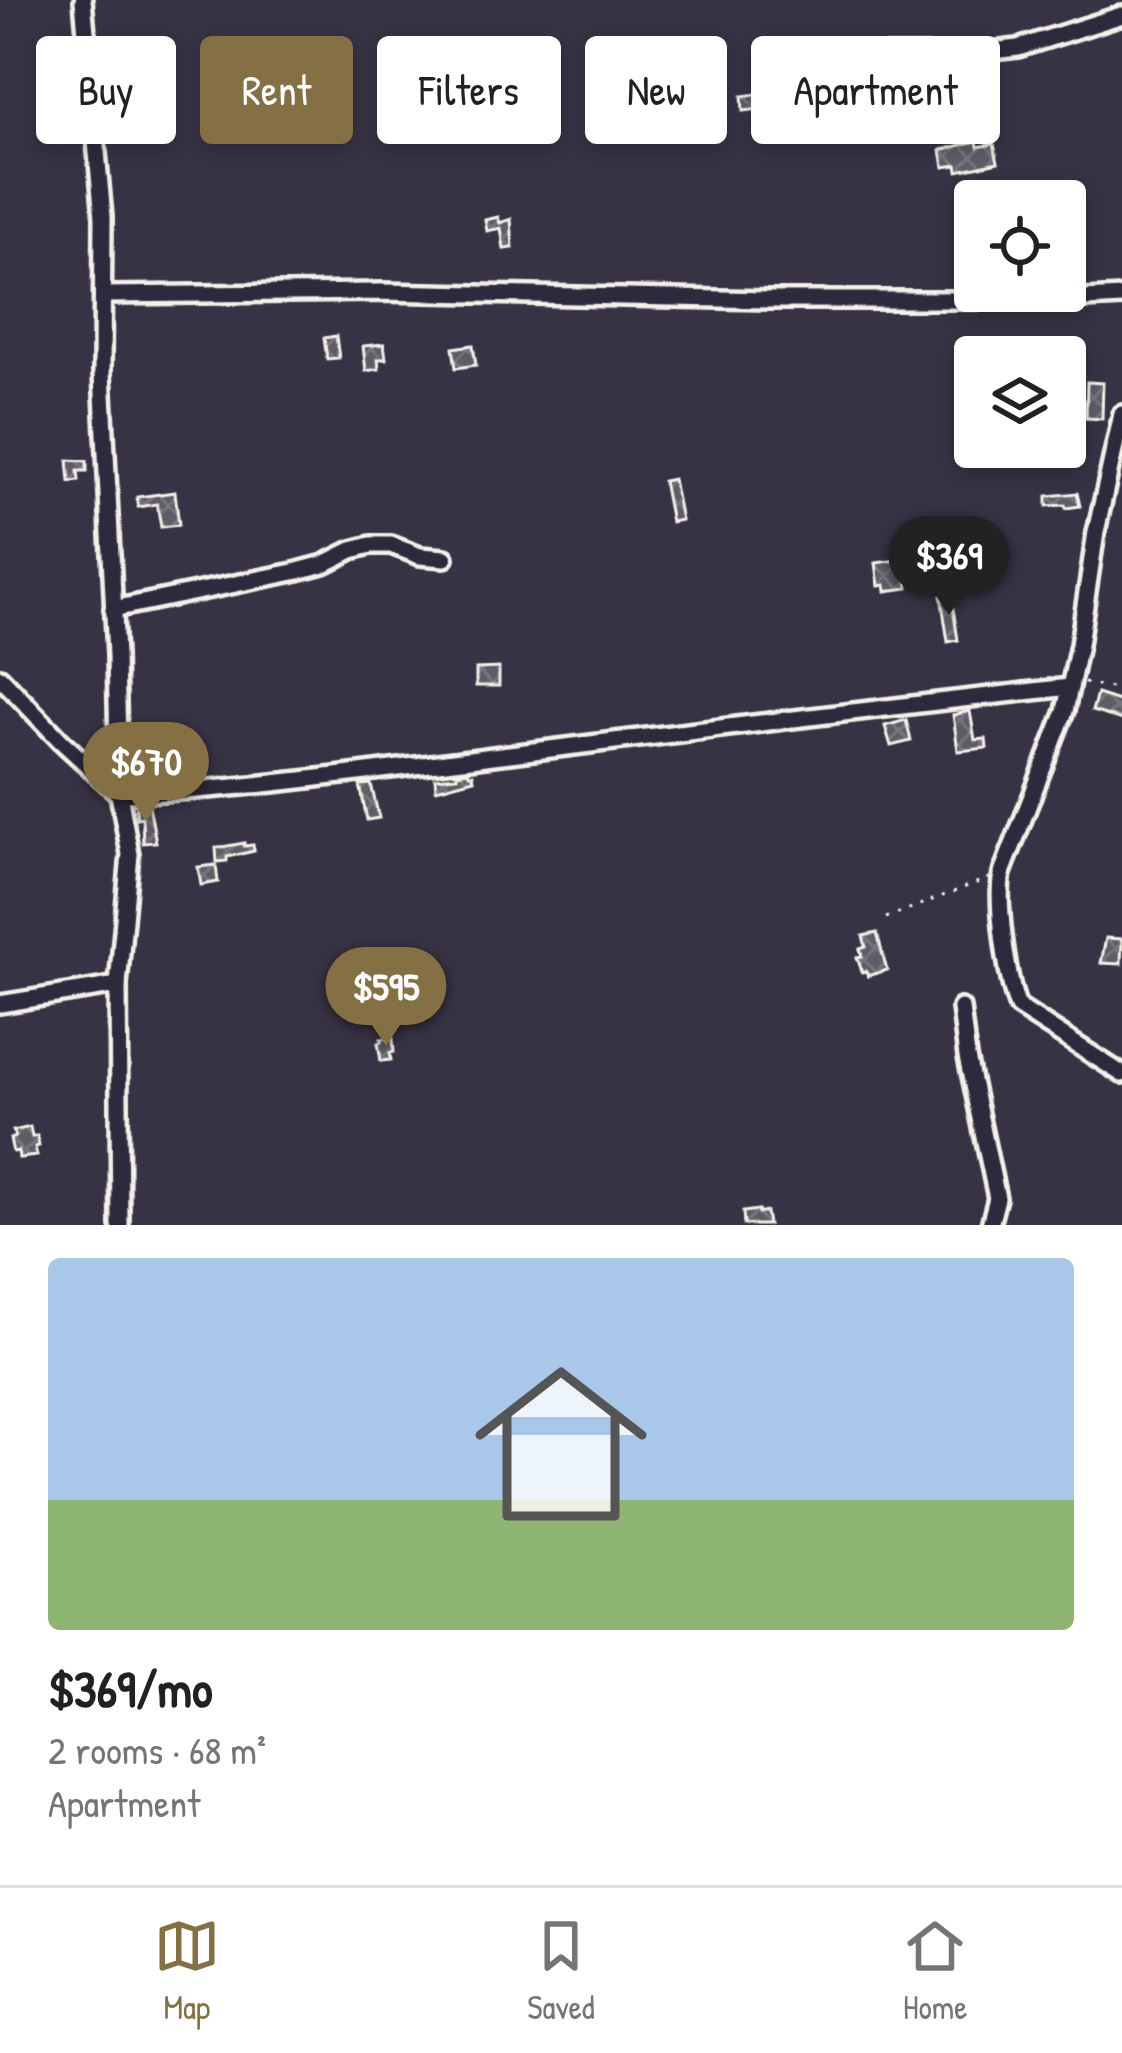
<!DOCTYPE html>
<meta charset="utf-8">
<style>
body{margin:0;font-family:"Patrick Hand",sans-serif;background:#f2f2f2;color:#202124;height:100vh;display:flex;flex-direction:column;font-size:45px;white-space:nowrap}
*{box-sizing:border-box;margin:0}
p{font-size:39px;color:#757577}
.icon{flex:none;width:66px;height:66px;fill:none;stroke:currentColor;stroke-width:2;stroke-linecap:round;stroke-linejoin:round}
.map{position:relative;height:1225px;overflow:hidden}
.details{display:flex;flex-direction:column;background:#fff;flex:1}
.details>*{flex:none}
.guide{position:absolute;left:36px;top:36px;width:1050px;height:108px;display:flex;gap:24px}
.buttons{position:absolute;left:954px;top:180px;display:grid;gap:24px}
.buttons a{display:grid;place-items:center;width:132px;height:132px;border-radius:12px;background:#fff;box-shadow:0 6px 18px #0003;font-size:60px}
.price{position:absolute;translate:-50% -102px;padding:0 27px;border-radius:42px;background:#847042;color:#fff;font-size:39px;line-height:78px;filter:drop-shadow(0 3px 6px #0008)}
.price::after{content:'';position:absolute;left:50%;top:72px;width:36px;height:27px;margin-left:-18px;background:inherit;clip-path:polygon(0 0,100% 0,50% 100%)}
.price.active{background:#222;color:#fff}
ul{padding:0;list-style:none}
li{display:grid;align-content:center;gap:24px;height:636px;padding:0 48px}
li+li{border-top:3px solid #e0e0e0}
li span{display:grid;place-items:center;height:372px;border-radius:12px;color:#555}
li>.icon{margin-inline-start:auto}
span .icon{width:216px;height:216px;fill:#fffc;stroke-width:1}
li b{font-size:51px}
.tag{padding:0 42px;border-radius:12px;background:#fff;box-shadow:0 6px 18px #0003;font-size:42px;line-height:108px}
.tag.active{background:#847042;color:#fff}
.dock{display:flex;justify-content:space-around;align-items:center;height:168px;border-top:3px solid #e0e0e0;background:#fff;font-size:33px;color:#757577}
.dock a{display:grid;justify-items:center;gap:6px}
.dock .active{color:#847042}
.map>svg:first-child{display:block}
.building{fill:url(#building-cross-hatch);stroke:#f4f1e8;stroke-width:3}
.lines{fill:none;stroke-linecap:round;stroke-linejoin:round}
.minor-casing{stroke:#f4f1e8;stroke-width:24}
.path{stroke:#f4f1e8;stroke-width:3;stroke-dasharray:3 9;stroke-linecap:butt}
.minor{stroke:#2f2a3d;stroke-width:15}
</style>
<div class="map">
<svg width="1122" height="1225" viewBox="0 0 1122 1225">
<defs>
<pattern id="building-cross-hatch" width="8" height="8" patternUnits="userSpaceOnUse" patternTransform="scale(3)"><rect width="8" height="8" fill="#5f5c67"/><path d="M0 0l8 8M0 8l8-8" fill="none" stroke="#77747d"/></pattern>
</defs>
<rect width="100%" height="100%" fill="#373244"/>
<filter id="ink" filterUnits="userSpaceOnUse"><feTurbulence type="fractalNoise" baseFrequency=".00833" numOctaves="2"/><feDisplacementMap in="SourceGraphic" scale="24" xChannelSelector="R" yChannelSelector="G"/><feConvolveMatrix kernelMatrix="1 2 1 2 8 2 1 2 1" color-interpolation-filters="sRGB"/></filter>
<g filter="url(#ink)">
<!-- building -->
<g class="building">
<polygon points="766,93 768,108 743,111 742,96"/>
<polygon points="977,141 978,147 994,144 998,162 958,171 957,165 944,167 941,150"/>
<polygon points="498,217 500,223 511,219 513,248 504,249 501,228 487,231 485,220"/>
<polygon points="336,336 339,358 327,359 324,338"/>
<polygon points="384,344 386,359 378,359 379,369 366,371 363,346"/>
<polygon points="473,345 476,365 456,368 453,348"/>
<polygon points="1087,382 1103,383 1102,419 1086,418"/>
<polygon points="68,460 87,461 87,471 78,471 79,481 70,482"/>
<polygon points="673,479 681,520 671,522 663,481"/>
<polygon points="175,492 179,525 161,527 157,504 138,507 137,497"/>
<polygon points="1077,493 1080,506 1066,508 1065,505 1047,506 1047,496"/>
<polygon points="905,559 906,569 913,568 914,579 907,580 908,588 886,591 885,585 879,586 876,563"/>
<polygon points="951,595 958,640 948,642 941,596"/>
<polygon points="499,668 499,686 476,686 476,669"/>
<polygon points="1097,694 1122,702 1122,720 1092,711"/>
<polygon points="970,711 975,740 986,739 987,748 958,751 953,715"/>
<polygon points="906,720 911,741 891,746 885,726"/>
<polygon points="468,771 469,774 473,774 474,779 436,789 435,778 457,776 457,773"/>
<polygon points="371,784 379,818 367,820 360,785"/>
<polygon points="141,805 149,805 156,842 143,843 142,817 137,818 136,808"/>
<polygon points="244,843 244,846 253,845 254,851 227,857 227,861 217,862 216,848"/>
<polygon points="216,865 218,882 201,885 198,867"/>
<polygon points="877,933 887,970 868,976 866,971 862,972 857,957 862,956 860,949 866,947 863,936"/>
<polygon points="1106,938 1122,939 1121,964 1101,963"/>
<polygon points="393,1038 394,1052 390,1053 391,1060 381,1061 378,1043 381,1042 381,1039"/>
<polygon points="30,1127 32,1137 37,1136 39,1146 35,1147 37,1156 19,1158 18,1151 13,1152 10,1139 15,1137 13,1131"/>
<polygon points="758,1210 758,1213 766,1212 768,1225 744,1225 743,1212"/>
</g>
<g class="lines">
<!-- minor casing -->
<g class="minor-casing">
<g id="minor">
<polyline points="83,0 103,217 102,373 116,655 119,794 130,854 118,985 120,1225"/>
<polyline points="845,55 958,55 1018,48 1122,15"/>
<polyline points="104,295 381,292 768,300 1067,300 1122,297"/>
<path d="M 1122,414 L 1096,532 L 1079,645 L 1065,711 L 1002,873 C 996,901 1007,980 1018,1007 L 1122,1074"/>
<polyline points="113,609 294,572 324,564 352,550 371,545 391,545 420,556 445,558"/>
<path d="M 0,677 L 61,741 L 119,794 C 252,790 385,769 518,753 C 702,730 886,707 1070,687"/>
<polyline points="0,1004 118,985"/>
<polyline points="961,1008 967,1057 997,1198 990,1225"/>
</g>
</g>
<!-- path -->
<g class="path">
<polyline points="1084,683 1122,690"/>
<polyline points="886,918 989,878"/>
</g>
<!-- minor -->
<use href="#minor" class="minor"/>
</g>
</g>
</svg>
<div class="buttons">
<a><svg class="icon" aria-label="locate" viewBox="0 0 24 24"><circle cx="12" cy="12" r="6"/><path d="M12 2v4M12 18v4M2 12h4M18 12h4"/></svg></a>
<a><svg class="icon" aria-label="layers" viewBox="0 0 24 24"><path d="M12 4l9 5-9 5-9-5zM3 14l9 5 9-5"/></svg></a>
</div>
<b class="price active" style="left:949px;top:618px">$369</b>
<b class="price" style="left:146px;top:824px">$670</b>
<b class="price" style="left:386px;top:1049px">$595</b>
<div class="guide">
<a class="tag">Buy</a>
<a class="tag active">Rent</a>
<a class="tag">Filters</a>
<a class="tag">New</a>
<a class="tag">Apartment</a>
</div>
</div>
<section class="details">
<ul>
<li><span style="background:linear-gradient(#a9c7e8 65%,#8fb573 0)"><svg class="icon" aria-label="home" viewBox="0 0 24 24"><path d="M3 11l9-7 9 7M6 9v11h12V9"/></svg></span><div><b>$369/mo</b><p>2 rooms · 68 m²</p><p>Apartment</p></div></li>
</ul>
</section>
<nav class="dock">
<a class="active"><svg class="icon" aria-label="map" viewBox="0 0 24 24"><path d="M3 6l6-2 6 2 6-2v14l-6 2-6-2-6 2zM9 4v14M15 6v14"/></svg>Map</a>
<a><svg class="icon" aria-label="saved" viewBox="0 0 24 24"><path d="M7 4h10v16l-5-4-5 4z"/></svg>Saved</a>
<a><svg class="icon" aria-label="home" viewBox="0 0 24 24"><path d="M3 11l9-7 9 7M6 9v11h12V9"/></svg>Home</a>
</nav>
